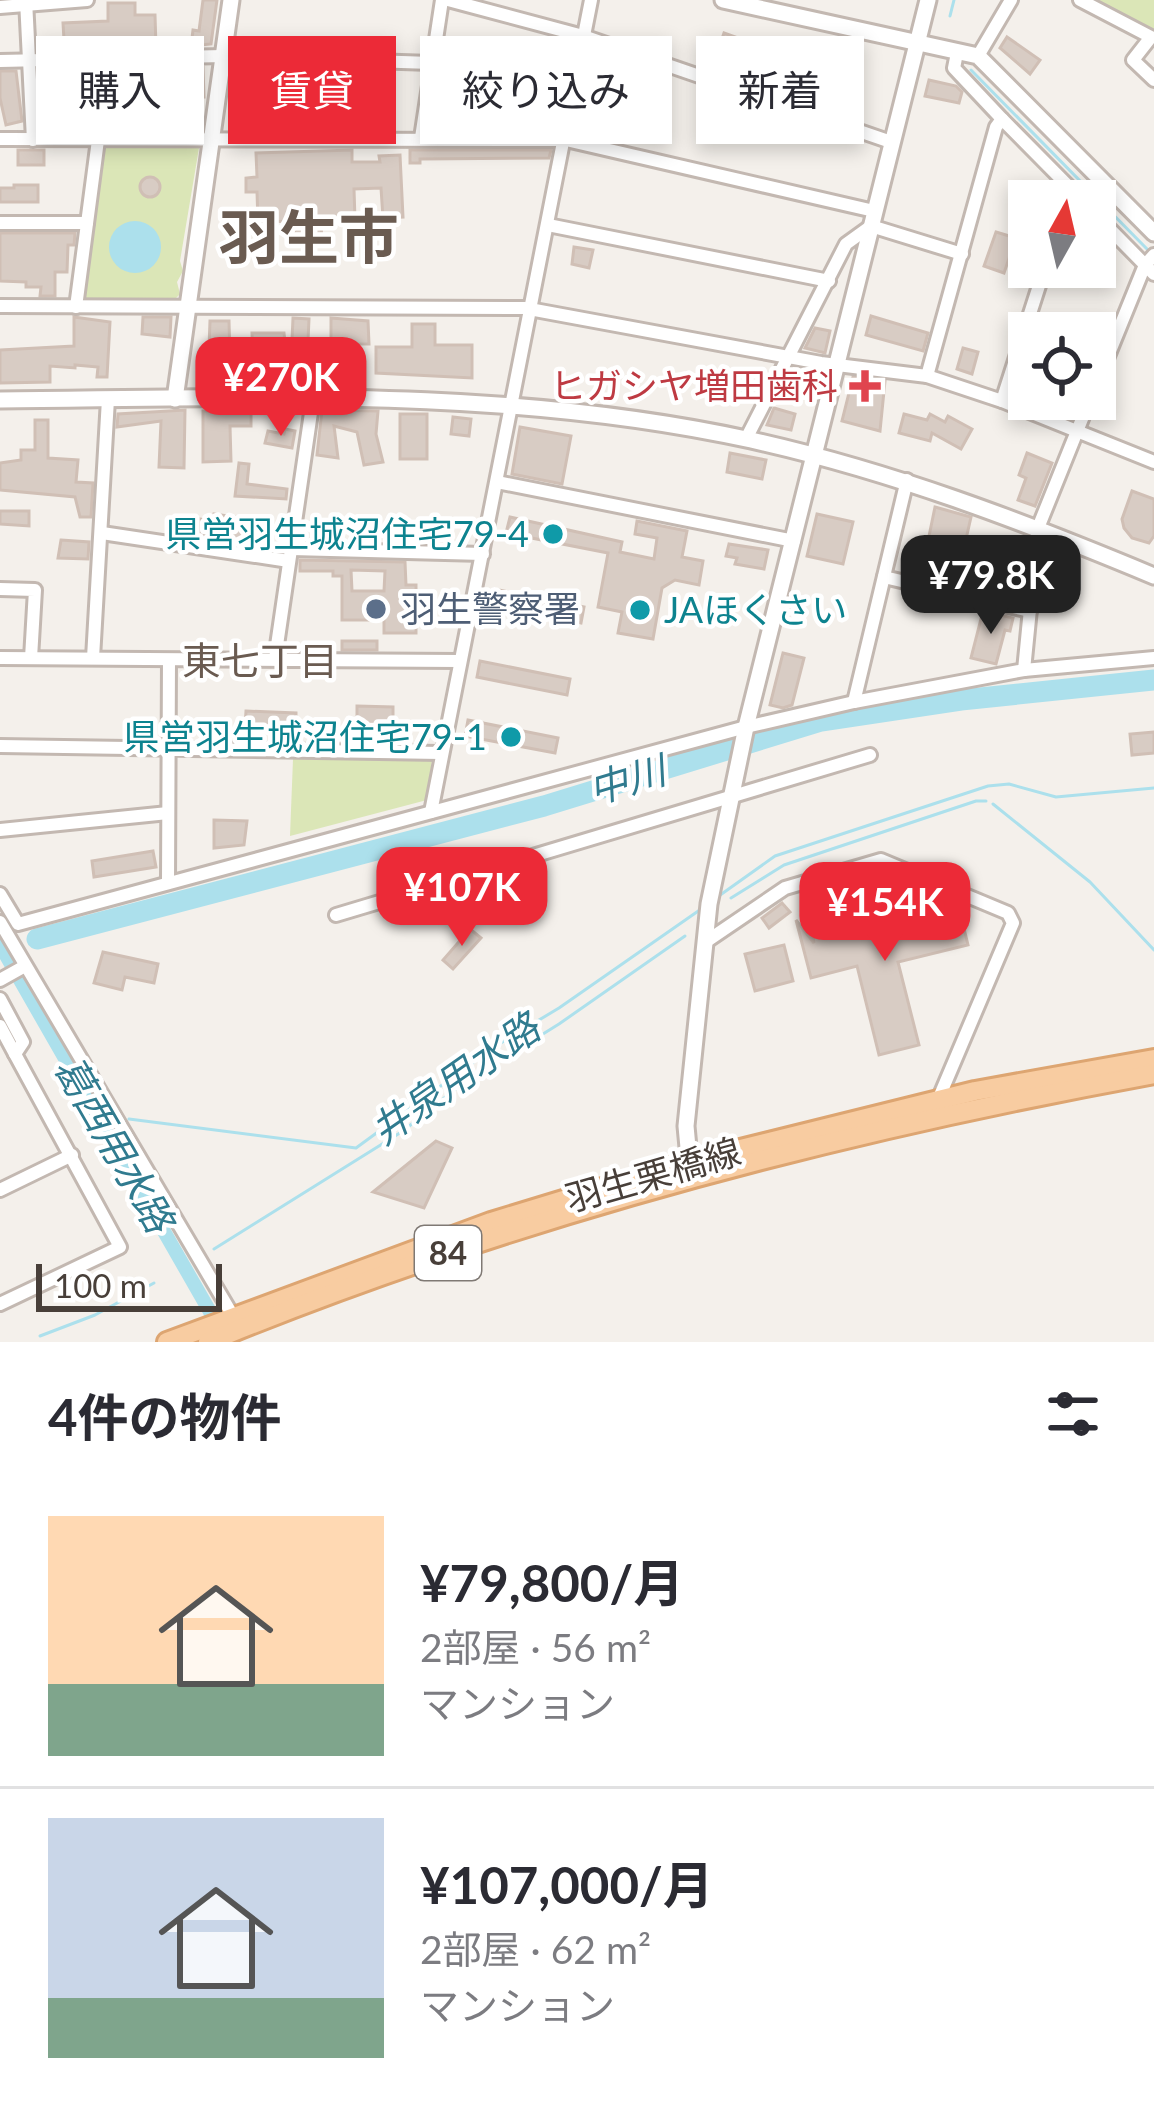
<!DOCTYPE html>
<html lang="ja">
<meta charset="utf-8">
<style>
body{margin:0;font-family:Lato,"Noto Sans JP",sans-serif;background:#f2f2f3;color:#2b2b33;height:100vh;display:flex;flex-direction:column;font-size:45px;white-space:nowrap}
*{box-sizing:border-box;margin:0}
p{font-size:39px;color:#7c7c81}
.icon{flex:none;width:66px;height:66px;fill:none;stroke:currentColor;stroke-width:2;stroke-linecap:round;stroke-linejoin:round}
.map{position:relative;height:1342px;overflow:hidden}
.details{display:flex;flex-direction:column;background:#fff;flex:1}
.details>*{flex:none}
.top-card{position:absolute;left:36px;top:36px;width:1083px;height:108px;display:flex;gap:24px}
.needle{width:78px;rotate:8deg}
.tools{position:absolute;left:1008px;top:180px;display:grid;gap:24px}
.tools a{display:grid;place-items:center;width:108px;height:108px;border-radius:0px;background:#fff;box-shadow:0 6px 18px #0003;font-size:60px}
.scale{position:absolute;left:36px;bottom:30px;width:186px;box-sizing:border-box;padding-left:12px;border:6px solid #483f39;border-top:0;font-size:33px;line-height:42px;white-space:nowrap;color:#483f39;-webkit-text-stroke:9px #fff;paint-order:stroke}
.price{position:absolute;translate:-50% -102px;padding:0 27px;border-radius:24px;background:#ec2a37;color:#fff;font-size:39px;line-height:78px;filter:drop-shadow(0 3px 6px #0008)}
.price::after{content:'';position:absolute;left:50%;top:72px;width:36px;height:27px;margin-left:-18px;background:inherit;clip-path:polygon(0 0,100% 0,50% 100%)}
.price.active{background:#222;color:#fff}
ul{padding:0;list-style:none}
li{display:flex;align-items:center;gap:36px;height:300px;padding:0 48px}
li+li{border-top:3px solid #e1e1e2}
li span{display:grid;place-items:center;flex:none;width:336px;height:240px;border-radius:0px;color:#555}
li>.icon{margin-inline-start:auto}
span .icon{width:144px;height:144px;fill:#fffc;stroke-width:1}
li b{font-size:51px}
h2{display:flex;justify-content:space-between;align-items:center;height:144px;padding:0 48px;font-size:51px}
.pill{padding:0 42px;border-radius:0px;background:#fff;box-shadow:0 6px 18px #0003;font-size:42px;line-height:108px}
.pill.active{background:#ec2a37;color:#fff}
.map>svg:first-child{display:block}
.green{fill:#dbe6b7}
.water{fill:#ace0ec}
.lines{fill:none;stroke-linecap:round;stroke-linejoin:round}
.stream{stroke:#ace0ec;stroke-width:3}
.canal{stroke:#ace0ec;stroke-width:14}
.river{stroke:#ace0ec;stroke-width:21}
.building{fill:#d8ccc4;stroke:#d0bfb5;stroke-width:3;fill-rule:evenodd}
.minor-casing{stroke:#c3b8b1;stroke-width:18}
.tertiary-casing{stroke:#c3b8b1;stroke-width:21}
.primary-casing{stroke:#dda571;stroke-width:24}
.minor{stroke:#fff;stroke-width:12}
.tertiary{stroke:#fff;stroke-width:15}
.primary{stroke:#f8cca1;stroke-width:18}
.health-dot{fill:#e0444e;stroke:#fff;stroke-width:4.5}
.culture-dot{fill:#0f9aa8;stroke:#fff;stroke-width:4.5}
.service-dot{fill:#5c6f8a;stroke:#fff;stroke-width:4.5}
.labels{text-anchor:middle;stroke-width:9;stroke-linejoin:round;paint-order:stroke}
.shield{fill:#fff;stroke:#7f7974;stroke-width:3}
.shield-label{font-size:33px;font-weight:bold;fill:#483f39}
.health-label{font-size:36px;fill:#be3a42;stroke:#fff;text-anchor:end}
.culture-label{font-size:36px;fill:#0d838f;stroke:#fff;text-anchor:end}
.service-label{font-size:36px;fill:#4e5e75;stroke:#fff;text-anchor:start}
.street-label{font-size:36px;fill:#483f39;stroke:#fff}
.neighbourhood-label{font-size:39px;fill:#6a5b51;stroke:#fff}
.water-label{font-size:39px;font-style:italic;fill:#307b8f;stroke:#fff}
.town-label{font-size:60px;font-weight:bold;fill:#6a5b51;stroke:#fff}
</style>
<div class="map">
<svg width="1154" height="1342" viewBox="0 0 1154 1342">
<rect width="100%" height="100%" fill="#f4f0eb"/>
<!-- green -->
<g class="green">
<polygon points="1093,0 1154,0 1154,32"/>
<polygon points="200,142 180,261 183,271 177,282 180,294 174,300 84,298 81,292 100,145"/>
<polygon points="293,759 432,760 427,800 290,836"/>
</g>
<!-- water -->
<circle class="water" cx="135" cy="247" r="26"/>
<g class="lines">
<!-- stream -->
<g class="stream">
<polyline points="950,16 954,0"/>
<polyline points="971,70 1148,250"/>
<polyline points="993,804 1090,882 1154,950"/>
<polyline points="716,898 775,856 988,786 1009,784 1056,797 1154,788"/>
<polyline points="731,898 784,865 976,801 986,801"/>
<polyline points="129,1119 356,1148 494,1047 559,1008 704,907"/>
<polyline points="214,1249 403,1131 458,1087 559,1024 685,936"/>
<polyline points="40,1336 95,1315 154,1283"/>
</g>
<!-- canal -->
<polyline class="canal" points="0,945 221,1331"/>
<!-- river -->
<polyline class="river" points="37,939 544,806 821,721 961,700 1154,680"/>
</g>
<!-- building -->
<g class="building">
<polygon points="203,0 217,0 211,44 191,46 193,30 199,31"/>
<polygon points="108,3 135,3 135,15 155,15 156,47 108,48 108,38 64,40 63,23 108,21"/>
<polygon points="724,33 791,57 779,92 727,75 731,64 715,59"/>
<polygon points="1007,37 1040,60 1030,74 1000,48"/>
<polygon points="203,67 204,97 136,99 136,68"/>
<polygon points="238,67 305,69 303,98 274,96 271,109 252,105 248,123 230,120"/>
<polygon points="817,70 846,76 843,89 814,83"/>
<polygon points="0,71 16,71 22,121 6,125 0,98"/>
<polygon points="40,71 101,72 104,115 61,113 61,126 43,126 42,104 65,103 65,84 41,86"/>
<polygon points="929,80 956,86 962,92 959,103 925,96"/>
<rect x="18" y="150" width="26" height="15"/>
<polygon points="352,150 352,162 380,162 379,156 400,155 403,217 383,218 381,188 354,189 355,220 321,221 322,245 295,246 294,221 258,222 257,192 246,192 246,178 257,177 256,153"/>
<polygon points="410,150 551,150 549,158 420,159 420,163 410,163"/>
<circle cx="150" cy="187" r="10"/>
<polygon points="14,185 38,185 38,202 0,202 0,188 14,188"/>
<polygon points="996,232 1016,238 1004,273 984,266"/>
<polygon points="0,233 75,233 74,245 68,245 67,272 55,272 55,296 40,296 41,287 26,287 26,282 0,281"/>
<polygon points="574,247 593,250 589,268 572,264"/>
<polygon points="871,316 928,333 923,351 866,335"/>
<polygon points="74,317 110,322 107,377 97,377 98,367 75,365 75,368 50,366 50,382 0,383 0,350 74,346"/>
<polygon points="143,317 171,317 170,337 142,334"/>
<polygon points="293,318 309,319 308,341 292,340"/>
<polygon points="331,318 368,321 369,344 348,344 348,368 353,368 354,380 308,380 308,369 331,368"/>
<polygon points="210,321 229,321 230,361 253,361 252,333 284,333 289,380 235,376 235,380 224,380 224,372 208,373"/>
<polygon points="412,324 435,324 435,345 472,345 472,378 376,373 376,347 412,347"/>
<polygon points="815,328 830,331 825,353 805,348"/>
<polygon points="963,348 978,352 972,374 957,369"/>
<polygon points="853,377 885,381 880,431 842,421"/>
<polygon points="774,408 795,414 791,430 767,425"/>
<polygon points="185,410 184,468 159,467 161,421 117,427 118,414"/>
<polygon points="251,410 251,426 230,426 231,461 203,462 203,411"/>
<polygon points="322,410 378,411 376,434 383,462 364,465 357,432 334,426 338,458 317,455"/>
<rect x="400" y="414" width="27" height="45"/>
<polygon points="904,414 927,420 930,414 945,422 948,416 972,429 961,449 932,433 930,441 899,433"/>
<polygon points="453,417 471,419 469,436 451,434"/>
<polygon points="35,420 48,420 48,458 78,460 76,482 93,483 91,517 80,517 75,497 0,490 0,463 21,460 21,450 35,450"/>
<polygon points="520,427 571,436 562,484 512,474"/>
<polygon points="285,429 295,431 292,448 265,443 268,431 284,434"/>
<polygon points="730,453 766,460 762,479 727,472"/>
<polygon points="1027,453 1052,463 1035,506 1018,500 1026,478 1019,475"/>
<polygon points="239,463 249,464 247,484 287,489 286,499 235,496"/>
<polygon points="1132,491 1154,499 1154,536 1149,543 1132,538 1124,528 1122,519"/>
<polygon points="935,507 971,517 956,583 921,575"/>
<polygon points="0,511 29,511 29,526 0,524"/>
<polygon points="214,514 271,522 268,544 191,533 193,518 213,521"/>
<polygon points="817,514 853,522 843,564 807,556"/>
<polygon points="510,517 622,542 620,552 654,559 657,538 635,534 637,521 687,531 682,557 703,561 699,585 675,580 662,588 653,639 618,633 622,612 598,607 608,553 506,533"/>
<polygon points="61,540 89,542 88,559 58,558"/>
<polygon points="729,544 768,550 764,569 735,564 737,558 726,556"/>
<path d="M 300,560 L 405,562 L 406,585 L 416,585 L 416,633 L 384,633 L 384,620 L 342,620 L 342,576 L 333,576 L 333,571 L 300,571 ZM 351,570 L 385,571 L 384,591 L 352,591 Z"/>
<polygon points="494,589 584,607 581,623 491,605"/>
<polygon points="983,611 1013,618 1010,631 1005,630 996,664 971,658"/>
<rect x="342" y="641" width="35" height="9"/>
<polygon points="783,653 804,658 792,705 783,708 770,705"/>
<polygon points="480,661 570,679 567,695 477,677"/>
<polygon points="357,706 393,707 393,724 357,723"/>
<polygon points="246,711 296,713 296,728 245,727"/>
<polygon points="468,720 558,738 555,753 465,736"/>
<polygon points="1154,732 1154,753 1132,755 1130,734"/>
<polygon points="214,820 247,821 244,845 214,848"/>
<polygon points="153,851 156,867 94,877 92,861"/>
<polygon points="860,877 863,889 805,904 802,894"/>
<polygon points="905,900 908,909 920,906 923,916 959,908 968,945 898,962 919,1045 879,1055 857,966 811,978 796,920 814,943 812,932 858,920 862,938 888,932 887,925 895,924 890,904"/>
<polygon points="782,903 790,912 769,928 762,918"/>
<polygon points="470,929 481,938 453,969 443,960"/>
<polygon points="784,945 793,981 755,991 745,954"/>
<polygon points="103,952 158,964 154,983 125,977 122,990 94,983"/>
<polygon points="436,1141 452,1148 424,1208 373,1192"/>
</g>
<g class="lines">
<!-- minor casing -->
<g class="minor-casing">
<g id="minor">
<polyline points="26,0 33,140"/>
<polyline points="448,0 583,36 891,142"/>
<polyline points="1080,0 1151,37 1133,60 1154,80"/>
<polyline points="0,7 87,0"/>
<polyline points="978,56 1011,0"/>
<polyline points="0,61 223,56 431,63"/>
<polyline points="1002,119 1083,201"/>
<polyline points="421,138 442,0"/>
<polyline points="501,138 508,81"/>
<polyline points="0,139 566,140 874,211"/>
<polyline points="1095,214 1154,274"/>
<polyline points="0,223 87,223"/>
<polyline points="548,225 829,281"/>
<polyline points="0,306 524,308 821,363 927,376 1002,401 1154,462"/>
<polyline points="76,307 98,140"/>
<polyline points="927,376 996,127 1002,119 954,68 957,53"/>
<polyline points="1095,388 1145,265 1154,255"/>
<polyline points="1002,401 1045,267"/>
<polyline points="746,439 846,244 871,226 962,254"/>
<polyline points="497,482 794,541"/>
<polyline points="102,533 289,561"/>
<polyline points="292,549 483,554"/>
<polyline points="884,577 1030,611"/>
<polyline points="0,589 35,590 31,658"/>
<polyline points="0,658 460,661"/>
<polyline points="93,658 108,399"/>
<polyline points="275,659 313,399"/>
<polyline points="1024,670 1154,658"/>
<polyline points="854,702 907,480"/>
<polyline points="0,746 441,753"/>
<polyline points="431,812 591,0"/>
<polyline points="0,830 168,813"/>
<polyline points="168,882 169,660"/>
<polyline points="0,894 18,924 746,727 854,702 1024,670 1038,528 1090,399"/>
<polyline points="336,915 870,755"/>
<polyline points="0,922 233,1316"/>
<polyline points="704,943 785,888 881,860 1008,913 1013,923 938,1100"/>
<polyline points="0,980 25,966"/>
<polyline points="0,999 23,1042 15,1054 120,1247 0,1304"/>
<polyline points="0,1026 15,1054"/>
<polyline points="0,1190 72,1155"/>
</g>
</g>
<!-- tertiary casing -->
<g class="tertiary-casing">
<g id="tertiary">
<polyline points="723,0 978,56 1154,233"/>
<polyline points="175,399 231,0"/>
<path d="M 0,400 C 250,398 505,386 751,440 C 891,471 1022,521 1154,576"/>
<polyline points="690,1169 686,1126 709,904 746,727 928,0"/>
</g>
</g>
<!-- primary casing -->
<g class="primary-casing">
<g id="primary">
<polyline points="167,1342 491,1222 688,1162 975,1091 1154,1059"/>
<path d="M 208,1342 C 512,1217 831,1133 1154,1074"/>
</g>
</g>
<!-- minor -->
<use href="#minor" class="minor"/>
<!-- tertiary -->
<use href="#tertiary" class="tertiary"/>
<!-- primary -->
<use href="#primary" class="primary"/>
</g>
<!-- markers -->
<path class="health-dot" d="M859 368h12v12h12v12h-12v12h-12v-12h-12v-12h12z"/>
<g class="culture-dot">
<circle cx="553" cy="534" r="12"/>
<circle cx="640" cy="610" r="12"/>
<circle cx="511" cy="737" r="12"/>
</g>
<circle class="service-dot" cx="376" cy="609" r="12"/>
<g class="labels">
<!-- shield labels -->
<rect class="shield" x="415" y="1226" width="66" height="54" rx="9"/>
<g class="shield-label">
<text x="448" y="1265">84</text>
</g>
<!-- health labels -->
<g class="health-label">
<text x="838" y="399">ヒガシヤ増田歯科</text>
</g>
<!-- culture labels -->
<g class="culture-label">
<text x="529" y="547">県営羽生城沼住宅79-4</text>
<text x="664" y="623" text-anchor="start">JAほくさい</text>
<text x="487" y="750">県営羽生城沼住宅79-1</text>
</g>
<!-- service labels -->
<g class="service-label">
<text x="400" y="622">羽生警察署</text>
</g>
<!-- street labels -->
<g class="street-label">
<text transform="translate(653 1175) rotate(-16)" y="13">羽生栗橋線</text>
</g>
<!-- neighbourhood labels -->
<g class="neighbourhood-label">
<text x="260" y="675">東七丁目</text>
</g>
<!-- water labels -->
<g class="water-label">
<text transform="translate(627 780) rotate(-17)" y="14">中川</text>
<text transform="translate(455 1079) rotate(-35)" y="14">井泉用水路</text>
<text transform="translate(114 1144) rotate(60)" y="14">葛西用水路</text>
</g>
<!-- town labels -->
<g class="town-label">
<text x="309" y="259">羽生市</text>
</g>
</g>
</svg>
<div class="tools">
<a><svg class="needle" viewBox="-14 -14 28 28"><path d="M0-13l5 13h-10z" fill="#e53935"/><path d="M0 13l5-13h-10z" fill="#7c7c81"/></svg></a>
<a><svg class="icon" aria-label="locate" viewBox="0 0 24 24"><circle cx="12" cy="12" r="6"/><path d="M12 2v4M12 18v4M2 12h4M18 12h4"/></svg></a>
</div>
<div class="scale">100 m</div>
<b class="price" style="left:281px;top:439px">¥270K</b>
<b class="price active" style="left:991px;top:637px">¥79.8K</b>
<b class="price" style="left:462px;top:949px">¥107K</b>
<b class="price" style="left:885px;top:964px">¥154K</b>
<div class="top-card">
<a class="pill">購入</a>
<a class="pill active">賃貸</a>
<a class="pill">絞り込み</a>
<a class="pill">新着</a>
</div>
</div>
<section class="details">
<h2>4件の物件<svg class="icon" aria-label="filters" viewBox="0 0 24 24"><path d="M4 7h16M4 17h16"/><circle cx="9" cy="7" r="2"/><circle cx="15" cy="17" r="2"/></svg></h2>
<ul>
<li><span style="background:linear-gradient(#ffd9b3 70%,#7fa58c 0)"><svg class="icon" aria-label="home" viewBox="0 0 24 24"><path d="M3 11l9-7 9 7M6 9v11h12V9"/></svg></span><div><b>¥79,800/月</b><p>2部屋 · 56 m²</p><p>マンション</p></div></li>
<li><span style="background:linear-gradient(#c9d6e8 75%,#7fa58c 0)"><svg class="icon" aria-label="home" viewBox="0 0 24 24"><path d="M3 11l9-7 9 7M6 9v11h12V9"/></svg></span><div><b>¥107,000/月</b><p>2部屋 · 62 m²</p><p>マンション</p></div></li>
</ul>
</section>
